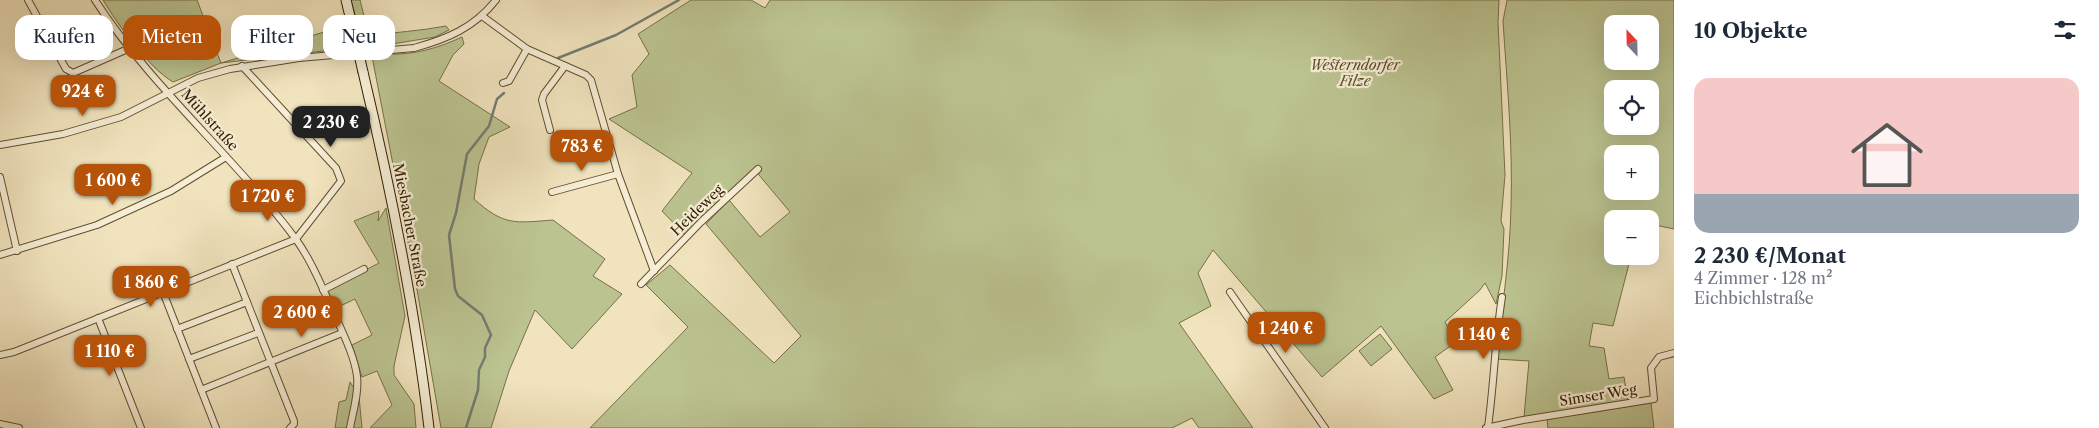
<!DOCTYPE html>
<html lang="de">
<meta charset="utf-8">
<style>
body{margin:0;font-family:"Libre Caslon Text",serif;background:#f2f2f3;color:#1f2937;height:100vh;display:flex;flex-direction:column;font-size:19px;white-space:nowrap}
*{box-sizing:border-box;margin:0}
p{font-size:16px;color:#747a83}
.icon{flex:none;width:28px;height:28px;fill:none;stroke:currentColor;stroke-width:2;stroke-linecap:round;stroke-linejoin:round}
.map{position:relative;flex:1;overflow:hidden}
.details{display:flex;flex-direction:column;background:#fff;width:425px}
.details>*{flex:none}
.guide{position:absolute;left:15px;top:15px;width:475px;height:45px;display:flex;gap:10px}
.needle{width:32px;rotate:338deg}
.fabs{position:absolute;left:1604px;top:15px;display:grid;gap:10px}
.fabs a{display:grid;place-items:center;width:55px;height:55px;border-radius:10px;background:#fff;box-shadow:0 5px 20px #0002;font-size:25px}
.price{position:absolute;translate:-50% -42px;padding:0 11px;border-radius:10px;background:#b45309;color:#fff;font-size:16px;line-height:32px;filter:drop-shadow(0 1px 2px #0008)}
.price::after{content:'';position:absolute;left:50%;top:30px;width:15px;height:11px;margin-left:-8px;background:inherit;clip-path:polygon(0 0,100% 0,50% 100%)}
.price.active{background:#222;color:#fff}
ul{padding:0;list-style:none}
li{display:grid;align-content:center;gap:10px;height:265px;padding:0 20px}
li span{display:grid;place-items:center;height:155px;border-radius:15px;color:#555}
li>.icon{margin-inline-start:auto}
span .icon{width:90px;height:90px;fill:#fffc;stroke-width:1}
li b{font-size:21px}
h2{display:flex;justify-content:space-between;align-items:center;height:60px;padding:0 20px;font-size:21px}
.pill{padding:0 18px;border-radius:15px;background:#fff;box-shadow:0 5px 20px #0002;font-size:18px;line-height:45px}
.pill.active{background:#b45309;color:#fff}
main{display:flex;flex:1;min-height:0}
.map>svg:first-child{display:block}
.green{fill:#bbc390;stroke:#777048;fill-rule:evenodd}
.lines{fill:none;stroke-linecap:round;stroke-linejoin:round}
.stream{stroke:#747c71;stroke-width:2.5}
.street-casing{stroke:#624e2f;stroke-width:8}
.secondary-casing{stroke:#331d00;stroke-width:11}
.street{stroke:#f5edd4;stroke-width:6}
.secondary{stroke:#f5edd4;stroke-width:9}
.secondary-bridge-casing{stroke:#331d00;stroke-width:11;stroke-linecap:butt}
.secondary-bridge{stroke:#f5edd4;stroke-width:9}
.labels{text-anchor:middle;stroke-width:4.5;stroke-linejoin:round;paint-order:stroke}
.park-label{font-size:14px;font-style:italic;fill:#5c4f2b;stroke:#f5edd4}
.street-label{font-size:14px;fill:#331d00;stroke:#f5edd4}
</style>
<main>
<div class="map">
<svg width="1674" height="428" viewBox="0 0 1674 428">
<rect width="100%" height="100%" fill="#f0e3bd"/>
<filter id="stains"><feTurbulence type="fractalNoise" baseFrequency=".004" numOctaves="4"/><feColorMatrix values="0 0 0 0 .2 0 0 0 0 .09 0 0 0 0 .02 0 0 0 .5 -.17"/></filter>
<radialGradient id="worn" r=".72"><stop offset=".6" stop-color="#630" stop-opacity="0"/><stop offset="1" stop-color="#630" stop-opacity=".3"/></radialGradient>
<!-- green -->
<g class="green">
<path d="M 103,0 L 197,0 L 221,63 L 344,26 L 349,48 L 221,63 L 173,82 C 148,67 118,25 103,0 Z"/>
<path d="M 351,0 L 360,0 L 369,36 C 395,32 420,31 446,26 L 449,30 L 435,37 L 386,45 L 388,54 C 415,55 438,48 462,37 L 464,44 L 453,55 L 439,81 L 510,127 L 489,137 L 479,164 L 474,199 C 504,226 515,223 553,220 L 605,259 L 593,276 L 622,294 L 572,349 L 535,310 L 509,371 L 491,428 L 441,428 L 415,278 L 370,46 L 363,44 Z"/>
<polygon points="691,0 751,0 765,8 770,0 1499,0 1498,22 1505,175 1501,221 1504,229 1502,276 1496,304 1485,283 1480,290 1445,322 1456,342 1435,357 1453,390 1434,399 1381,326 1322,377 1213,250 1198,273 1211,306 1179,323 1253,428 1199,428 1192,418 1172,428 590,428 688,327 646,285 670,265 774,363 801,336 706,224 729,200 760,237 790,212 759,175 757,168 686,236 662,211 692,173 609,119 637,107 632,75 649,54 638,34"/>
<path d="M 1507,0 L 1674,0 L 1674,229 L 1650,224 L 1650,219 L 1612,219 L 1612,256 L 1631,256 L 1613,326 L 1593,323 L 1589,346 L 1604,348 L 1609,379 L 1624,377 L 1628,400 L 1524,417 L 1529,361 L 1496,359 C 1502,308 1510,258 1511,207 C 1513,145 1507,83 1503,21 ZM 1612,24 L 1650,24 L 1650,61 L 1612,61 ZM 1612,89 L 1650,89 L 1650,126 L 1612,126 ZM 1612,154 L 1650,154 L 1650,191 L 1612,191 Z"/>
<polygon points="386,208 405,316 394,366 394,375 414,404 416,428 370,428 392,405 377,371 362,377 352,345 372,335 355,299 336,308 327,290 379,263 354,221 379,211 378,221"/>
<polygon points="1380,334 1392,349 1371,366 1359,351"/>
<polygon points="350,382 359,396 362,428 335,428 339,402 346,400"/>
<polygon points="1651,403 1654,428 1548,428 1547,419"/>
</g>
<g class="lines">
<!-- stream -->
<g class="stream">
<polyline points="558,58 616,35 679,0"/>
<polyline points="466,428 478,390 479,370 485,357 485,348 491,335 482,315 458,296 455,289 449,235 456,213 467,154 489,126 497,99 504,93"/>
</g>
<!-- street casing -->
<g class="street-casing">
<g id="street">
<polyline points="28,0 66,69 73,73 130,48"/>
<path d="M 95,0 C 151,87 233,155 295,238 C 312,261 323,290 335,315 C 343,334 354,355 357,376 C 359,393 353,411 350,428"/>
<polyline points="482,16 527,49 586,75 591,80 618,174 654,271"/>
<polyline points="503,83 509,81 527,49"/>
<polyline points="550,130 542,100 544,94 565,66"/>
<path d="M 0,145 L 63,134 L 121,117 L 198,78 L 230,69 L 299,58 L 414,48 C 447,39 474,28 496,0"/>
<polyline points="0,177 17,251"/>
<polyline points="552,192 618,174"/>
<polyline points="0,255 97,225 171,191 226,157"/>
<polyline points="232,264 294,421 294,424 290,428"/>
<polyline points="641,284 701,222 758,169"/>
<polyline points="323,290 364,269"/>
<polyline points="163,292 216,428"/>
<polyline points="1230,292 1325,428"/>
<polyline points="98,318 141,428"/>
<polyline points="177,329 247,302"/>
<polyline points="0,355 14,352 296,239 341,181 336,168 242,66"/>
<polyline points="189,359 258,333"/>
<polyline points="201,390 342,333"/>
<polyline points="0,424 19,428"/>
<path d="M 1488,427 C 1494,384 1495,340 1502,297"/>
<polyline points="1486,428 1523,420 1654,399 1651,368 1659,357 1674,353"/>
</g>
</g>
<!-- secondary casing -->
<g class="secondary-casing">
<g id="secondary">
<polyline points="346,0 353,29"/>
<path d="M 363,72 C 391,190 415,308 429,428"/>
</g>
</g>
<!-- street -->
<use href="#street" class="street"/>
<!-- secondary -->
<use href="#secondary" class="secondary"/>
<!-- secondary-bridge casing -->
<g class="secondary-bridge-casing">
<polyline id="secondary-bridge" points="353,29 363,72"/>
</g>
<!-- secondary-bridge -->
<use href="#secondary-bridge" class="secondary-bridge"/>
</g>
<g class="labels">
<!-- park labels -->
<g class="park-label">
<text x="1355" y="70">Westerndorfer<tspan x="1355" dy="16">Filze</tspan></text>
</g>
<!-- street labels -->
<g class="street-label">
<text transform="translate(210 120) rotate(48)" y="5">Mühlstraße</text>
<text transform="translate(697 210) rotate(-44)" y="5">Heideweg</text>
<text transform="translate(410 225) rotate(79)" y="5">Miesbacher Straße</text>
<text transform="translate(1598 395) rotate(-9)" y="5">Simser Weg</text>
</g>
</g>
<rect width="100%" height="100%" filter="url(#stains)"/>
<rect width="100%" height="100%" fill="url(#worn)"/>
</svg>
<div class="fabs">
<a><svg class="needle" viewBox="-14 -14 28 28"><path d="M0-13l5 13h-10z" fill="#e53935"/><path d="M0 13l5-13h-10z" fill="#747a83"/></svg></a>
<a><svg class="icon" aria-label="locate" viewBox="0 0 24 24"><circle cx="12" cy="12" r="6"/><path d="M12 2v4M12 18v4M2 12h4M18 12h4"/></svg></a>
<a>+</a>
<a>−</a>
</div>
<b class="price" style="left:83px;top:117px">924 €</b>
<b class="price active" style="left:331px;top:148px">2 230 €</b>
<b class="price" style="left:582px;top:172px">783 €</b>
<b class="price" style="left:113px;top:206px">1 600 €</b>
<b class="price" style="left:268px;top:222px">1 720 €</b>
<b class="price" style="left:151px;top:308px">1 860 €</b>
<b class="price" style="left:302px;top:338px">2 600 €</b>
<b class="price" style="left:1286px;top:354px">1 240 €</b>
<b class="price" style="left:1484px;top:360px">1 140 €</b>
<b class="price" style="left:110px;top:377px">1 110 €</b>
<div class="guide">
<a class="pill">Kaufen</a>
<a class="pill active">Mieten</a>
<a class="pill">Filter</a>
<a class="pill">Neu</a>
</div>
</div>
<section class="details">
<h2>10 Objekte<svg class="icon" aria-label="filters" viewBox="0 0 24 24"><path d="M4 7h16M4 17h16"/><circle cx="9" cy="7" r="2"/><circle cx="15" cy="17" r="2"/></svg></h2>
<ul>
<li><span style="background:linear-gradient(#f6c9c9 75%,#9aa5b1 0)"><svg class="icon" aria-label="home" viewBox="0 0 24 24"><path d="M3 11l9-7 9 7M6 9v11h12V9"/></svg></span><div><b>2 230 €/Monat</b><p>4 Zimmer · 128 m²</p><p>Eichbichlstraße</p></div></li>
</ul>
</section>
</main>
